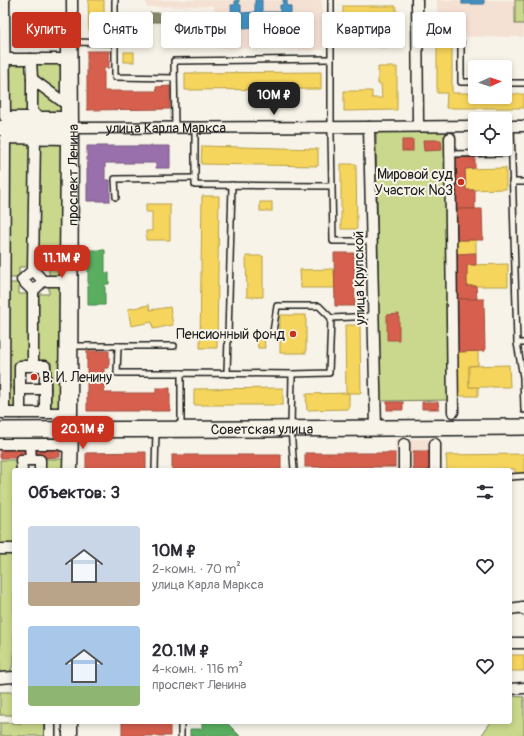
<!DOCTYPE html>
<html lang="ru">
<meta charset="utf-8">
<style>
body{margin:0;font-family:Pangolin,sans-serif;background:#f7f7f7;color:#2b2b33;height:100vh;display:flex;flex-direction:column;font-size:15px;white-space:nowrap}
*{box-sizing:border-box;margin:0}
p{font-size:13px;color:#7c7c81}
.icon{flex:none;width:22px;height:22px;fill:none;stroke:currentColor;stroke-width:2;stroke-linecap:round;stroke-linejoin:round}
.map{position:relative;flex:1;overflow:hidden}
.drawer{position:absolute;left:12px;top:468px;width:500px;height:256px;display:flex;flex-direction:column;background:#fff;border-radius:4px;box-shadow:0 2px 6px #0003}
.drawer>*{flex:none}
.banner{position:absolute;left:12px;top:12px;width:500px;height:36px;display:flex;gap:8px}
.needle{width:26px;rotate:87deg}
.controls{position:absolute;left:468px;top:60px;display:grid;gap:8px}
.controls a{display:grid;place-items:center;width:44px;height:44px;border-radius:4px;background:#fff;box-shadow:0 2px 6px #0003;font-size:20px}
.price{position:absolute;translate:-50% -34px;padding:0 9px;border-radius:8px;background:#c8321e;color:#fff;font-size:13px;line-height:26px;filter:drop-shadow(0 1px 2px #0008)}
.price::after{content:'';position:absolute;left:50%;top:24px;width:12px;height:9px;margin-left:-6px;background:inherit;clip-path:polygon(0 0,100% 0,50% 100%)}
.price.active{background:#222;color:#fff}
ul{padding:0;list-style:none}
li{display:flex;align-items:center;gap:12px;height:100px;padding:0 16px}
li span{display:grid;place-items:center;flex:none;width:112px;height:80px;border-radius:4px;color:#555}
li>.icon{margin-inline-start:auto}
span .icon{width:48px;height:48px;fill:#fffc;stroke-width:1}
li b{font-size:17px}
h2{display:flex;justify-content:space-between;align-items:center;height:48px;padding:0 16px;font-size:17px}
.tag{padding:0 14px;border-radius:4px;background:#fff;box-shadow:0 2px 6px #0003;font-size:14px;line-height:36px}
.tag.active{background:#c8321e;color:#fff}
.map>svg:first-child{display:block}
.built{fill:#f5e1d4}
.green{fill:#c9d88c;stroke:#727a54}
.homes{fill:#f6d55c;stroke:#b59e49}
.shops{fill:#d6604d;stroke:#9e4c3e}
.offices{fill:#9970ab;stroke:#745780}
.schools{fill:#4393c3;stroke:#376f91}
.public{fill:#5aae61;stroke:#47824c}
.industry{fill:#8c8c6e;stroke:#6a6a55}
.lines{fill:none;stroke-linecap:round;stroke-linejoin:round}
.lane-casing{stroke:#1c1c1c;stroke-width:8}
.street-casing{stroke:#1c1c1c;stroke-width:13}
.secondary-casing{stroke:#1c1c1c;stroke-width:17}
.primary-casing{stroke:#1c1c1c;stroke-width:18}
.lane{stroke:#f7f3e8;stroke-width:5}
.street{stroke:#f7f3e8;stroke-width:10}
.secondary{stroke:#f7f3e8;stroke-width:14}
.primary{stroke:#f7f3e8;stroke-width:15}
.poi-dot{fill:#c8321e;stroke:#f7f3e8;stroke-width:1.5}
.labels{text-anchor:middle;stroke-width:4;stroke-linejoin:round;paint-order:stroke}
.street-label{font-size:14px;fill:#1c1c1c;stroke:#f7f3e8}
.poi-label{font-size:14px;fill:#1c1c1c;stroke:#f7f3e8;text-anchor:end}
</style>
<div class="map">
<svg width="524" height="736" viewBox="0 0 524 736">
<rect width="100%" height="100%" fill="#f7f3e8"/>
<filter id="ink" filterUnits="userSpaceOnUse"><feTurbulence type="fractalNoise" baseFrequency=".025" numOctaves="2"/><feDisplacementMap in="SourceGraphic" scale="8" xChannelSelector="R" yChannelSelector="G"/><feConvolveMatrix kernelMatrix="1 2 1 2 8 2 1 2 1" color-interpolation-filters="sRGB"/></filter>
<g filter="url(#ink)">
<!-- built -->
<g class="built">
<polygon points="146,0 322,0 323,50 216,48 214,6 146,7"/>
<rect x="437" y="0" width="87" height="37"/>
<polygon points="395,439 438,439 438,470 396,470"/>
</g>
<!-- green -->
<g class="green">
<rect x="515" y="0" width="9" height="24"/>
<polygon points="7,61 29,61 29,110 25,110 25,114 7,114"/>
<polygon points="36,61 61,61 62,98 36,79"/>
<polygon points="36,85 62,104 62,114 39,115 39,110 36,110"/>
<polygon points="376,131 446,131 449,400 380,401"/>
<polygon points="6,143 31,143 31,267 19,267 19,278 5,278"/>
<polygon points="37,143 63,143 62,278 49,278 49,267 37,267"/>
<polygon points="6,283 19,283 19,294 31,294 31,362 16,362 16,410 5,410"/>
<polygon points="49,283 62,283 62,410 51,410 51,362 37,362 37,294 49,294"/>
<rect x="43" y="459" width="21" height="11"/>
<polygon points="0,460 18,460 19,470 14,470 14,547 0,547"/>
<polygon points="14,550 14,661 10,673 0,673 0,551"/>
<rect x="0" y="692" width="14" height="23"/>
<polygon points="510,696 524,697 524,736 481,736 491,722 510,722"/>
<rect x="0" y="723" width="44" height="13"/>
</g>
<!-- homes -->
<g class="homes">
<polygon points="88,0 104,0 104,16 109,16 109,30 89,30"/>
<polygon points="343,6 396,6 396,47 377,47 377,32 380,32 380,20 371,20 371,23 343,23"/>
<rect x="186" y="16" width="21" height="11"/>
<polygon points="437,47 452,47 452,93 475,93 475,97 505,97 505,94 524,94 524,108 446,108 447,93 437,93"/>
<rect x="124" y="52" width="10" height="10"/>
<polygon points="378,67 397,67 397,110 344,111 344,91 372,91 372,98 382,98 381,84 378,84"/>
<polygon points="321,72 321,89 185,90 185,73"/>
<polygon points="202,146 318,149 318,166 201,164"/>
<polygon points="341,164 356,164 357,229 341,229"/>
<polygon points="506,168 506,189 466,190 465,169"/>
<polygon points="202,196 219,196 217,348 200,348"/>
<rect x="260" y="202" width="12" height="9"/>
<polygon points="146,204 170,204 170,240 146,240 146,231 152,231 152,212 146,212"/>
<polygon points="455,240 476,240 476,253 456,254"/>
<polygon points="246,256 263,256 263,297 247,297"/>
<polygon points="508,264 508,286 467,286 467,265"/>
<polygon points="334,269 335,288 301,288 300,270"/>
<polygon points="149,305 150,310 170,307 173,325 153,329 152,322 131,326 128,309"/>
<rect x="280" y="315" width="26" height="38"/>
<polygon points="345,325 360,325 361,393 346,393"/>
<polygon points="257,336 264,336 265,348 258,348"/>
<polygon points="478,351 478,365 469,366 469,387 478,387 478,396 457,396 457,352"/>
<polygon points="509,365 510,387 469,387 469,366"/>
<polygon points="283,388 283,405 194,405 194,389"/>
<polygon points="349,393 349,409 307,410 306,394"/>
<polygon points="524,454 524,474 515,474 515,469 447,470 446,455"/>
<rect x="510" y="655" width="14" height="16"/>
</g>
<!-- shops -->
<g class="shops">
<polygon points="87,51 109,51 109,68 104,68 104,91 157,91 156,87 170,86 170,109 87,110"/>
<rect x="402" y="140" width="11" height="11"/>
<polygon points="423,140 441,140 442,150 424,151"/>
<polygon points="454,157 475,157 475,168 465,169 466,190 475,190 475,209 455,209"/>
<polygon points="455,209 482,209 483,240 455,240"/>
<polygon points="334,253 354,253 355,306 335,306"/>
<polygon points="476,253 476,265 467,265 467,286 476,286 477,299 456,299 456,254"/>
<polygon points="456,299 484,299 485,351 457,352"/>
<polygon points="399,314 399,340 387,340 387,315"/>
<polygon points="87,351 109,351 109,368 104,368 104,393 156,393 156,388 170,388 170,411 87,411"/>
<rect x="387" y="402" width="16" height="8"/>
<polygon points="422,402 438,402 439,409 422,409"/>
<polygon points="26,447 26,458 0,458 0,448"/>
<polygon points="35,447 60,447 60,457 35,458"/>
<polygon points="413,451 429,451 430,470 413,470"/>
<polygon points="146,452 146,470 86,470 86,453"/>
<rect x="305" y="453" width="90" height="14"/>
<rect x="172" y="455" width="109" height="15"/>
<rect x="122" y="722" width="48" height="14"/>
</g>
<!-- offices -->
<polygon class="offices" points="87,146 170,146 170,168 156,168 156,163 105,163 105,180 110,180 110,201 87,201"/>
<!-- schools -->
<g class="schools">
<polygon points="235,0 239,0 239,5 241,5 241,13 255,12 255,0 262,0 262,12 280,12 280,5 283,5 283,0 287,0 287,6 291,6 291,27 232,28 231,5 235,5"/>
<rect x="462" y="0" width="22" height="4"/>
</g>
<!-- public -->
<g class="public">
<polygon points="25,17 39,18 38,24 44,24 43,37 38,37 38,46 24,45 25,36 19,36 19,24 25,24"/>
<polygon points="88,250 105,250 105,273 109,273 109,284 105,284 105,305 88,305"/>
<polygon points="202,722 226,722 240,736 190,736 190,729 202,729"/>
</g>
<!-- industry -->
<rect class="industry" x="150" y="13" width="12" height="9"/>
<g class="lines">
<!-- lane casing -->
<g class="lane-casing">
<g id="lane">
<polyline points="115,0 115,77 174,78"/>
<polyline points="331,0 331,135 333,241 372,241"/>
<polyline points="73,42 115,43"/>
<polyline points="417,42 461,42 461,82 475,82"/>
<polyline points="505,83 524,83"/>
<polyline points="511,126 517,343 523,377 524,410"/>
<polyline points="175,128 174,61 331,59"/>
<polyline points="195,128 195,185 332,186"/>
<polyline points="450,152 450,154 512,153"/>
<polyline points="512,182 524,182"/>
<polyline points="116,197 115,179 195,178"/>
<polyline points="273,332 277,306 319,306 331,318 374,316"/>
<polyline points="517,343 524,343"/>
<polyline points="72,346 174,346"/>
<polyline points="118,346 117,373 181,373"/>
<polyline points="227,374 232,185"/>
<polyline points="292,374 329,373 331,318"/>
<polyline points="181,429 181,373 292,374 291,429 294,470"/>
<polyline points="155,470 156,431"/>
<polyline points="510,477 524,476"/>
<polyline points="181,722 181,736"/>
</g>
</g>
<!-- street casing -->
<g class="street-casing">
<g id="street">
<polyline points="4,0 5,117 66,117 66,39"/>
<polyline points="417,0 418,126"/>
<polyline points="5,59 31,59"/>
<polyline points="32,79 31,59 66,59"/>
<polyline points="37,117 32,111 32,79 66,104"/>
<polyline points="505,126 524,126"/>
<polyline points="369,127 376,428"/>
<path id="s1" d="M 73,128 L 369,127 L 475,126"/>
<polyline points="450,138 453,412"/>
<polyline points="33,270 35,138"/>
<polyline points="43,281 65,281"/>
<polyline points="33,291 43,281 33,270 22,280 33,291 33,366"/>
<polyline points="20,389 45,389"/>
<polyline points="2,413 67,413"/>
<polyline points="4,413 5,138 66,139 64,413"/>
<polyline points="20,413 20,366 45,366 45,413"/>
<path id="s2" d="M 71,430 L 72,413 L 73,128 L 72,0"/>
<polyline points="0,444 58,444 64,446"/>
<polyline points="30,444 31,460 40,460 40,470"/>
<polyline points="404,444 404,470"/>
<polyline points="22,470 21,460 31,460"/>
<polyline points="435,470 435,444"/>
<polyline points="0,549 14,549"/>
<polyline points="510,609 523,607 524,610"/>
<polyline points="510,643 524,643"/>
<polyline points="0,678 14,677"/>
<polyline points="510,689 524,688"/>
<polyline points="50,722 50,736"/>
</g>
</g>
<!-- secondary casing -->
<g class="secondary-casing">
<g id="secondary">
<polyline points="0,128 73,128"/>
<polyline points="70,470 71,430"/>
<polyline points="70,722 70,736"/>
</g>
</g>
<!-- primary casing -->
<g class="primary-casing">
<g id="primary">
<path id="s3" d="M 0,430 L 260,429 L 524,427"/>
</g>
</g>
<!-- lane -->
<use href="#lane" class="lane"/>
<!-- street -->
<use href="#street" class="street"/>
<!-- secondary -->
<use href="#secondary" class="secondary"/>
<!-- primary -->
<use href="#primary" class="primary"/>
</g>
</g>
<!-- markers -->
<g class="poi-dot">
<circle cx="461" cy="182" r="4"/>
<circle cx="293" cy="334" r="4"/>
<circle cx="34" cy="377" r="4"/>
</g>
<g class="labels">
<!-- street labels -->
<g class="street-label">
<text dy="5" stroke="none"><textPath href="#s1" startOffset="93">улица Карла Маркса</textPath></text>
<text dy="5" stroke="none"><textPath href="#s2" startOffset="255">проспект Ленина</textPath></text>
<text transform="translate(359 278) rotate(-91)" y="5">улица Крупской</text>
<text dy="5" stroke="none"><textPath href="#s3" startOffset="262">Советская улица</textPath></text>
</g>
<!-- poi labels -->
<g class="poi-label">
<text x="453" y="179">Мировой суд<tspan x="453" dy="16">Участок №3</tspan></text>
<text x="285" y="339">Пенсионный фонд</text>
<text x="42" y="382" text-anchor="start">В. И. Ленину</text>
</g>
</g>
</svg>
<div class="controls">
<a><svg class="needle" viewBox="-14 -14 28 28"><path d="M0-13l5 13h-10z" fill="#e53935"/><path d="M0 13l5-13h-10z" fill="#7c7c81"/></svg></a>
<a><svg class="icon" aria-label="locate" viewBox="0 0 24 24"><circle cx="12" cy="12" r="6"/><path d="M12 2v4M12 18v4M2 12h4M18 12h4"/></svg></a>
</div>
<b class="price active" style="left:274px;top:116px">10M ₽</b>
<b class="price" style="left:62px;top:279px">11.1M ₽</b>
<b class="price" style="left:83px;top:450px">20.1M ₽</b>
<div class="banner">
<a class="tag active">Купить</a>
<a class="tag">Снять</a>
<a class="tag">Фильтры</a>
<a class="tag">Новое</a>
<a class="tag">Квартира</a>
<a class="tag">Дом</a>
</div>
<section class="drawer">
<h2>Объектов: 3<svg class="icon" aria-label="filters" viewBox="0 0 24 24"><path d="M4 7h16M4 17h16"/><circle cx="9" cy="7" r="2"/><circle cx="15" cy="17" r="2"/></svg></h2>
<ul>
<li><span style="background:linear-gradient(#c9d6e8 70%,#b9a48a 0)"><svg class="icon" aria-label="home" viewBox="0 0 24 24"><path d="M3 11l9-7 9 7M6 9v11h12V9"/></svg></span><div><b>10M ₽</b><p>2-комн. · 70 m²</p><p>улица Карла Маркса</p></div><svg class="icon" aria-label="heart" viewBox="0 0 24 24"><path d="M12 20l-8-8c-3-5 5-10 8-4 3-6 11-1 8 4z"/></svg></li>
<li><span style="background:linear-gradient(#a9c7e8 75%,#8fb573 0)"><svg class="icon" aria-label="home" viewBox="0 0 24 24"><path d="M3 11l9-7 9 7M6 9v11h12V9"/></svg></span><div><b>20.1M ₽</b><p>4-комн. · 116 m²</p><p>проспект Ленина</p></div><svg class="icon" aria-label="heart" viewBox="0 0 24 24"><path d="M12 20l-8-8c-3-5 5-10 8-4 3-6 11-1 8 4z"/></svg></li>
</ul>
</section>
</div>
